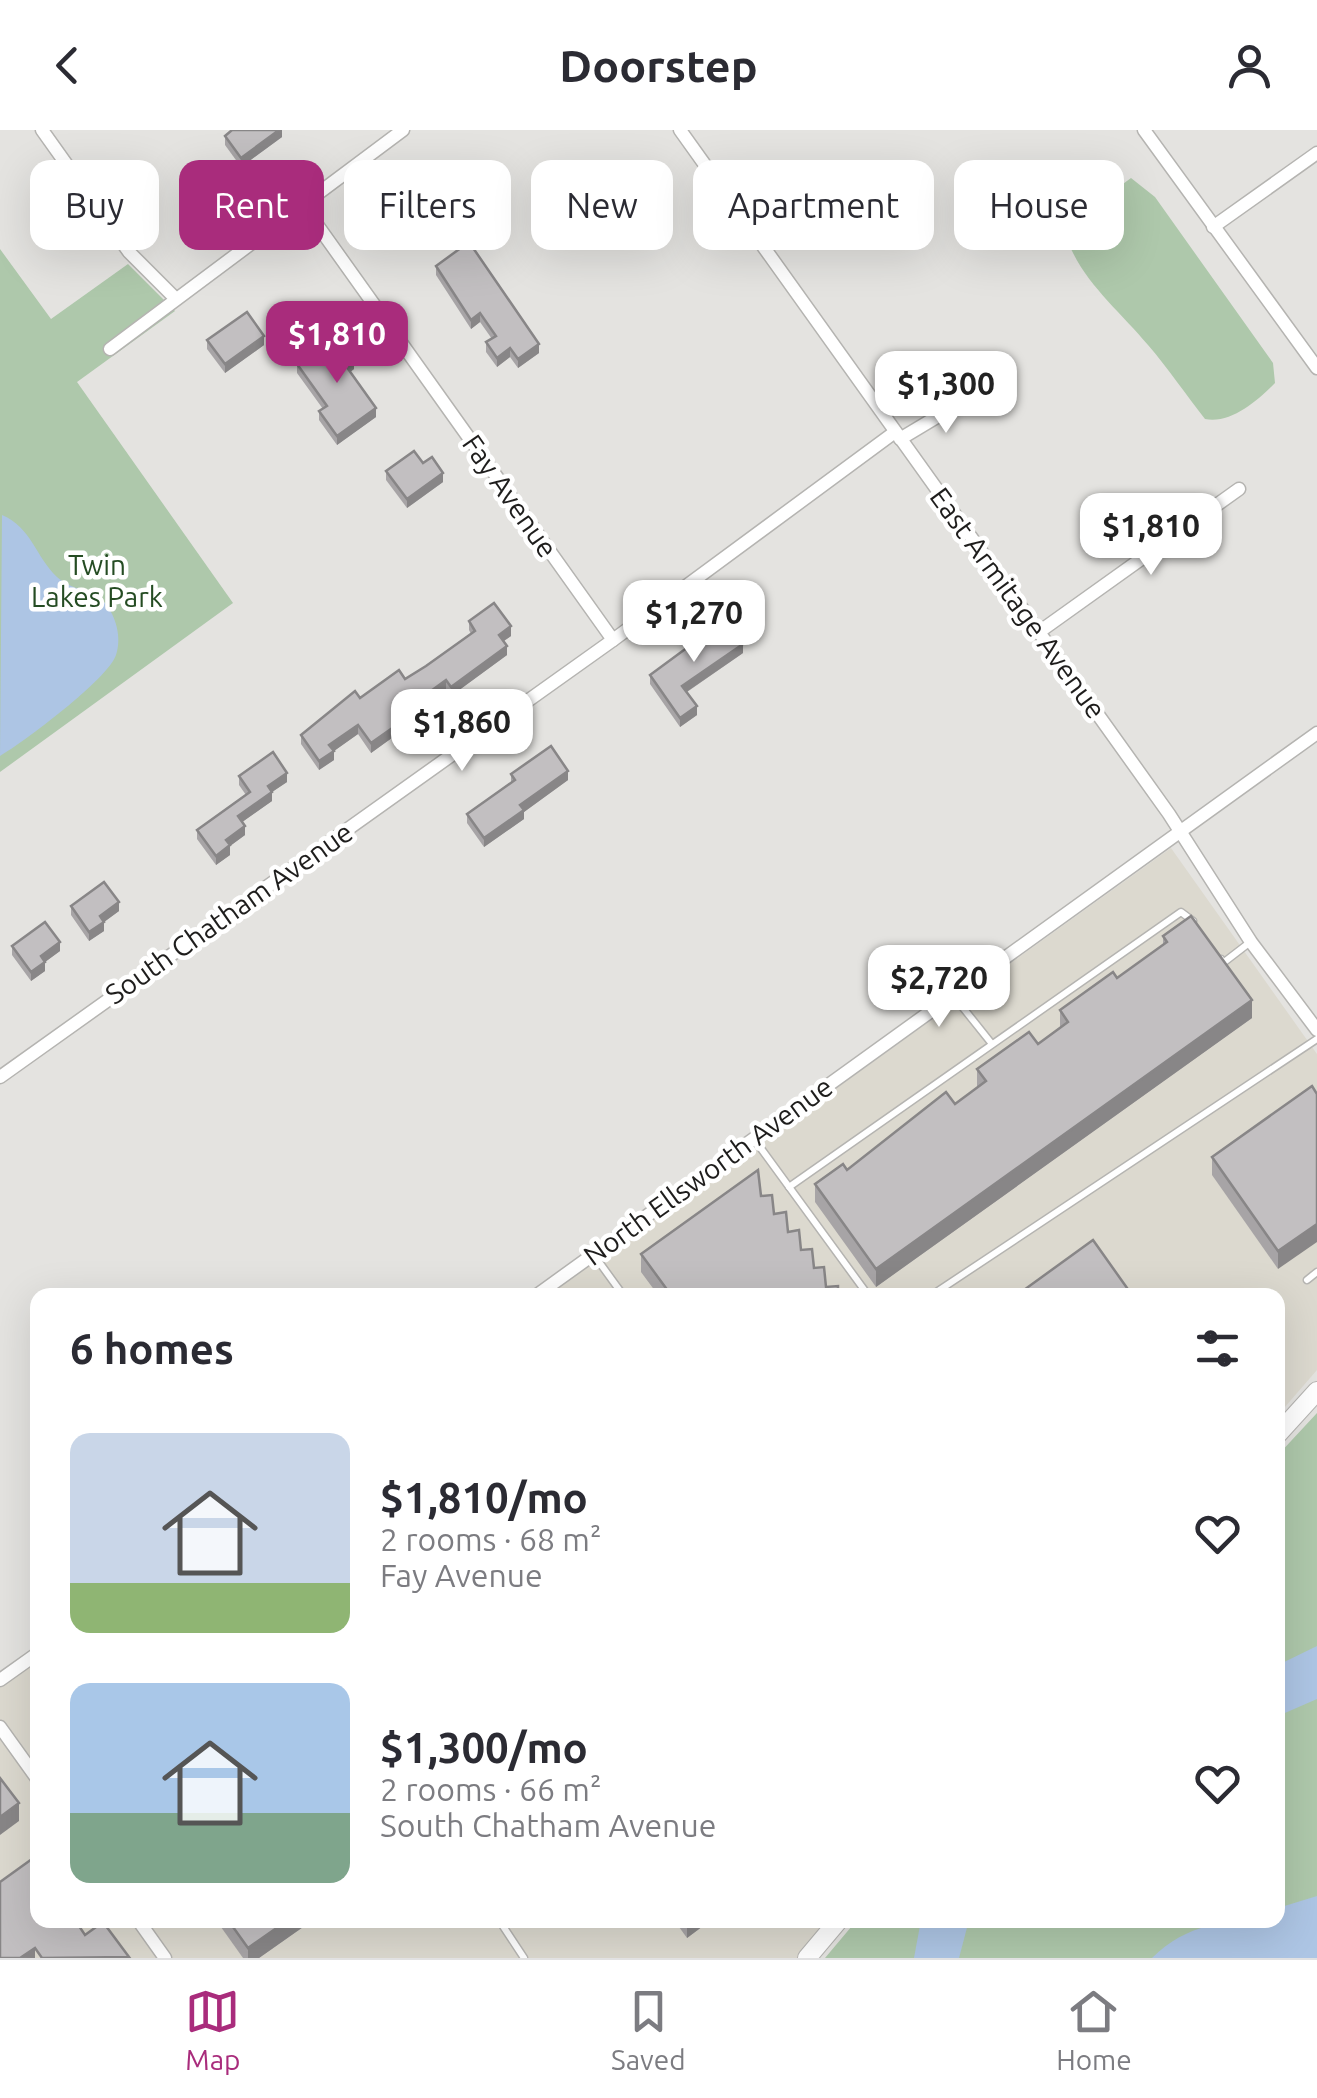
<!DOCTYPE html>
<meta charset="utf-8">
<style>
body{margin:0;font-family:Ubuntu,sans-serif;background:#f2f2f3;color:#2b2b33;height:100vh;display:flex;flex-direction:column;font-size:38px;white-space:nowrap}
*{box-sizing:border-box;margin:0}
p{font-size:32px;color:#7c7c81}
.icon{flex:none;width:55px;height:55px;fill:none;stroke:currentColor;stroke-width:2;stroke-linecap:round;stroke-linejoin:round}
.map{position:relative;flex:1;overflow:hidden}
.side{position:absolute;left:30px;top:1158px;width:1255px;height:640px;display:flex;flex-direction:column;background:#fff;border-radius:20px;box-shadow:0 10px 40px #0002}
.side>*{flex:none}
.guide{position:absolute;left:30px;top:30px;width:1258px;height:90px;display:flex;gap:20px}
.price{position:absolute;translate:-50% -85px;padding:0 22px;border-radius:20px;background:#fff;color:#222;font-size:32px;line-height:65px;filter:drop-shadow(0 2px 5px #0008)}
.price::after{content:'';position:absolute;left:50%;top:60px;width:30px;height:22px;margin-left:-15px;background:inherit;clip-path:polygon(0 0,100% 0,50% 100%)}
.price.current{background:#a92c7c;color:#fff}
ul{padding:0;list-style:none}
li{display:flex;align-items:center;gap:30px;height:250px;padding:0 40px}
li span{display:grid;place-items:center;flex:none;width:280px;height:200px;border-radius:20px;color:#555}
li>.icon{margin-inline-start:auto}
span .icon{width:120px;height:120px;fill:#fffc;stroke-width:1}
li b{font-size:42px}
h2{display:flex;justify-content:space-between;align-items:center;height:120px;padding:0 40px;font-size:42px}
.chip{padding:0 35px;border-radius:20px;background:#fff;box-shadow:0 10px 40px #0002;font-size:35px;line-height:90px}
.chip.current{background:#a92c7c;color:#fff}
header{display:flex;justify-content:space-between;align-items:center;height:130px;padding:0 40px;background:#fff;font-size:45px;font-weight:700}
.menu{display:flex;justify-content:space-around;align-items:center;height:140px;border-top:2px solid #e1e1e2;background:#fff;font-size:28px;color:#7c7c81}
.menu a{display:grid;justify-items:center;gap:5px}
.menu .current{color:#a92c7c}
.map>svg:first-child{display:block}
.built{fill:#dcd9cf}
.green{fill:#aec8ab}
.water{fill:#adc5e4}
.lines{fill:none;stroke-linecap:round;stroke-linejoin:round}
.service-casing{stroke:#b5b4b1;stroke-width:9}
.minor-casing{stroke:#b5b4b1;stroke-width:15}
.secondary-casing{stroke:#b5b4b1;stroke-width:20}
.service{stroke:#fff;stroke-width:6}
.minor{stroke:#fff;stroke-width:12}
.secondary{stroke:#fff;stroke-width:18}
.wall{fill:#a7a4a6}
.shaded-wall{fill:#888687}
.building{fill:#c2bfc1;stroke:#888687;stroke-width:2.5}
.labels{text-anchor:middle;stroke-width:9;stroke-linejoin:round;paint-order:stroke}
.street-label{font-size:28px;fill:#1e1d1c;stroke:#fff}
.park-label{font-size:28px;fill:#254c23;stroke:#fff}
</style>
<header><svg class="icon" aria-label="back" viewBox="0 0 24 24"><path d="M15 5l-7 7 7 7"/></svg>Doorstep<svg class="icon" aria-label="person" viewBox="0 0 24 24"><circle cx="12" cy="8" r="4"/><path d="M4 21q1-7 8-7t8 7"/></svg></header>
<div class="map">
<svg width="1317" height="1828" viewBox="0 0 1317 1828">
<rect width="100%" height="100%" fill="#e4e3e0"/>
<!-- built -->
<g class="built">
<polygon points="1171,718 1317,924 1317,1240 1278,1285 1278,1165 548,1165"/>
<polygon points="37,1531 38,1790 838,1790 804,1828 0,1828 0,1558"/>
</g>
<!-- green -->
<g class="green">
<path d="M 1131,48 L 1155,67 L 1273,233 L 1275,253 C 1257,271 1231,294 1205,289 C 1186,265 1168,238 1148,215 C 1118,179 1079,149 1065,103 L 1069,94 Z"/>
<polygon points="0,119 51,189 128,134 175,181 77,252 233,473 0,642"/>
<polygon points="1317,1283 1317,1828 825,1828 857,1790 1278,1790 1278,1325"/>
</g>
<!-- water -->
<g class="water">
<path d="M 2,385 C 32,398 35,426 57,447 C 71,460 92,460 105,473 C 116,486 122,508 116,525 C 108,549 24,612 0,626 Z"/>
<polygon points="1317,1516 1317,1569 1278,1586 1278,1535"/>
<path d="M 1317,1766 L 1317,1828 L 1152,1828 C 1188,1792 1230,1790 1278,1790 L 1278,1778 Z"/>
<polygon points="921,1790 969,1790 959,1828 914,1828"/>
</g>
<g class="lines">
<!-- service casing -->
<g class="service-casing">
<g id="service">
<polyline points="1221,829 1223,833 1249,813"/>
<polyline points="952,864 992,914"/>
<polyline points="754,1009 868,1165"/>
<polyline points="789,1057 1181,782 1193,791"/>
<polyline points="594,1125 623,1165"/>
<polyline points="1307,1150 1317,1142"/>
<polyline points="932,1165 1317,909"/>
<polyline points="499,1790 524,1828"/>
</g>
</g>
<!-- minor casing -->
<g class="minor-casing">
<g id="minor">
<polyline points="42,0 129,122 176,169"/>
<polyline points="680,0 1169,684 1251,812 1317,900"/>
<polyline points="1144,0 1317,238"/>
<polyline points="303,75 613,510"/>
<polyline points="1213,97 1317,23"/>
<polyline points="753,99 838,44"/>
<polyline points="110,219 403,0"/>
<polyline points="900,309 970,267"/>
<polyline points="1039,502 1239,359"/>
<polyline points="0,947 613,510 895,302"/>
<polyline points="537,1165 1317,603"/>
<polyline points="0,1550 38,1523"/>
<polyline points="0,1597 38,1650"/>
<polyline points="138,1790 165,1828"/>
</g>
</g>
<!-- secondary casing -->
<g class="secondary-casing">
<g id="secondary">
<polyline points="1278,1304 1317,1261"/>
<polyline points="807,1828 839,1790"/>
</g>
</g>
<!-- service -->
<use href="#service" class="service"/>
<!-- minor -->
<use href="#minor" class="minor"/>
<!-- secondary -->
<use href="#secondary" class="secondary"/>
</g>
<!-- wall -->
<g class="wall">
<polygon points="282,0 282,7 241,37 225,15 225,6"/>
<polygon points="436,136 539,223 518,238 510,227 497,237 486,222 486,212 492,209 480,192 471,199 436,145"/>
<polygon points="207,210 264,215 225,243 207,219"/>
<polygon points="297,234 354,239 350,242 376,287 337,315 319,290 319,281 323,279 297,243"/>
<polygon points="423,333 443,352 407,378 386,350 386,341"/>
<polygon points="469,491 511,506 504,511 507,525 451,566 446,559 425,575 425,584 371,623 358,604 334,621 334,630 319,640 301,614 301,605 360,568 405,549 426,536 471,504 469,500"/>
<polygon points="743,523 687,562 697,585 680,597 650,554 650,545"/>
<polygon points="511,644 568,650 524,682 524,689 484,717 467,693 467,684 511,652"/>
<polygon points="239,646 287,652 272,662 272,671 242,692 245,705 230,716 230,725 216,735 197,709 197,700 246,665 239,655"/>
<polygon points="71,776 119,781 104,792 104,801 89,811 71,785"/>
<polygon points="1163,806 1252,888 876,1157 815,1072 815,1054 847,1040 955,974 977,958 977,939 1038,914 1060,898 1060,880 1117,848 1163,815"/>
<polygon points="12,816 60,821 45,832 45,841 31,851 12,825"/>
<polygon points="1312,956 1278,1139 1212,1045 1212,1027"/>
<polygon points="761,1066 826,1157 838,1165 658,1165 641,1142 641,1124"/>
<polygon points="38,1555 38,1578 35,1574 35,1556"/>
<polygon points="216,1790 313,1790 259,1828 243,1828"/>
<polygon points="674,1790 711,1790 687,1808"/>
</g>
<!-- shaded-wall -->
<g class="shaded-wall">
<polygon points="279,0 282,0 282,7 241,37 241,28"/>
<polygon points="480,183 480,192 471,199 471,190"/>
<polygon points="264,206 264,215 225,243 225,234"/>
<polygon points="539,214 539,223 518,238 518,229"/>
<polygon points="510,218 510,227 497,237 497,228"/>
<polygon points="354,230 354,239 346,245 346,236"/>
<polygon points="376,278 376,287 337,315 337,306"/>
<polygon points="443,343 443,352 407,378 407,369"/>
<polygon points="511,496 511,506 499,514 499,505"/>
<polygon points="743,514 743,523 682,565 682,556"/>
<polygon points="507,516 507,525 451,566 451,557"/>
<polygon points="446,550 446,559 425,575 425,584 371,623 371,613 420,569"/>
<polygon points="697,576 697,585 680,597 680,588"/>
<polygon points="358,595 358,604 334,621 334,630 319,640 319,631 329,615"/>
<polygon points="568,641 568,650 524,682 524,689 484,717 484,708 520,675"/>
<polygon points="287,643 287,652 272,662 272,671 238,695 238,686 268,656"/>
<polygon points="245,696 245,705 230,716 230,725 216,735 216,726 226,710"/>
<polygon points="119,772 119,781 104,792 104,801 89,811 89,802 100,786"/>
<polygon points="60,812 60,821 45,832 45,841 31,851 31,842 41,826"/>
<polygon points="1252,870 1252,888 876,1157 876,1139"/>
<polygon points="1317,1094 1317,1112 1278,1139 1278,1121"/>
<polygon points="19,1673 19,1691 0,1705 0,1687"/>
<polygon points="288,1790 313,1790 259,1828 248,1828 248,1818"/>
<polygon points="687,1790 711,1790 687,1808"/>
<polygon points="35,1818 35,1828 20,1828"/>
</g>
<!-- building -->
<g class="building">
<polygon points="232,0 279,0 241,28 225,6"/>
<polygon points="469,112 539,214 518,229 510,218 497,228 486,212 496,206 480,183 471,190 436,136"/>
<polygon points="247,182 264,206 225,234 207,210"/>
<polygon points="336,206 354,230 346,236 376,278 337,306 319,281 327,276 297,234"/>
<polygon points="414,321 423,333 432,327 443,343 407,369 386,341"/>
<polygon points="494,473 511,496 499,505 507,516 451,557 446,550 420,569 425,575 371,613 358,595 329,615 334,621 319,631 301,605 355,561 360,568 399,540 405,549 426,536 475,501 469,491"/>
<polygon points="726,489 743,514 682,556 697,576 680,588 650,545"/>
<polygon points="551,616 568,641 520,675 524,680 484,708 467,684 515,650 511,644"/>
<polygon points="273,622 287,643 268,656 272,662 238,686 245,696 226,710 230,715 216,726 197,700 250,662 239,646"/>
<polygon points="104,752 119,772 100,786 104,792 89,802 71,776"/>
<polygon points="1191,786 1252,870 876,1139 815,1054 843,1034 847,1040 946,962 955,974 986,951 977,939 1029,902 1038,914 1068,892 1060,880 1113,842 1117,848 1167,812 1163,806"/>
<polygon points="45,792 60,812 41,826 45,832 31,842 12,816"/>
<polygon points="1312,956 1317,964 1317,1094 1278,1121 1212,1027"/>
<polygon points="758,1040 761,1066 772,1065 774,1084 786,1082 788,1102 799,1100 801,1120 812,1119 814,1138 824,1137 826,1157 838,1156 838,1165 671,1165 641,1124"/>
<polygon points="1093,1110 1132,1165 1017,1165"/>
<polygon points="0,1648 19,1673 0,1687"/>
<polygon points="32,1729 38,1737 38,1790 75,1790 85,1805 103,1792 129,1827 42,1828 35,1818 20,1828 0,1828 0,1752"/>
<polygon points="228,1790 288,1790 248,1818"/>
</g>
<g class="labels">
<!-- street labels -->
<g class="street-label">
<text transform="translate(510 366) rotate(55)" y="10">Fay Avenue</text>
<text transform="translate(1018 473) rotate(54)" y="10">East Armitage Avenue</text>
<text transform="translate(229 783) rotate(-35)" y="10">South Chatham Avenue</text>
<text transform="translate(708 1041) rotate(-36)" y="10">North Ellsworth Avenue</text>
</g>
<!-- park labels -->
<g class="park-label">
<text x="97" y="445">Twin<tspan x="97" dy="32">Lakes Park</tspan></text>
</g>
</g>
</svg>
<b class="price current" style="left:337px;top:256px">$1,810</b>
<b class="price" style="left:946px;top:306px">$1,300</b>
<b class="price" style="left:1151px;top:448px">$1,810</b>
<b class="price" style="left:694px;top:535px">$1,270</b>
<b class="price" style="left:462px;top:644px">$1,860</b>
<b class="price" style="left:939px;top:900px">$2,720</b>
<div class="guide">
<a class="chip">Buy</a>
<a class="chip current">Rent</a>
<a class="chip">Filters</a>
<a class="chip">New</a>
<a class="chip">Apartment</a>
<a class="chip">House</a>
</div>
<section class="side">
<h2>6 homes<svg class="icon" aria-label="filters" viewBox="0 0 24 24"><path d="M4 7h16M4 17h16"/><circle cx="9" cy="7" r="2"/><circle cx="15" cy="17" r="2"/></svg></h2>
<ul>
<li><span style="background:linear-gradient(#c9d6e8 75%,#8fb573 0)"><svg class="icon" aria-label="home" viewBox="0 0 24 24"><path d="M3 11l9-7 9 7M6 9v11h12V9"/></svg></span><div><b>$1,810/mo</b><p>2 rooms · 68 m²</p><p>Fay Avenue</p></div><svg class="icon" aria-label="heart" viewBox="0 0 24 24"><path d="M12 20l-8-8c-3-5 5-10 8-4 3-6 11-1 8 4z"/></svg></li>
<li><span style="background:linear-gradient(#a9c7e8 65%,#7fa58c 0)"><svg class="icon" aria-label="home" viewBox="0 0 24 24"><path d="M3 11l9-7 9 7M6 9v11h12V9"/></svg></span><div><b>$1,300/mo</b><p>2 rooms · 66 m²</p><p>South Chatham Avenue</p></div><svg class="icon" aria-label="heart" viewBox="0 0 24 24"><path d="M12 20l-8-8c-3-5 5-10 8-4 3-6 11-1 8 4z"/></svg></li>
</ul>
</section>
</div>
<nav class="menu">
<a class="current"><svg class="icon" aria-label="map" viewBox="0 0 24 24"><path d="M3 6l6-2 6 2 6-2v14l-6 2-6-2-6 2zM9 4v14M15 6v14"/></svg>Map</a>
<a><svg class="icon" aria-label="saved" viewBox="0 0 24 24"><path d="M7 4h10v16l-5-4-5 4z"/></svg>Saved</a>
<a><svg class="icon" aria-label="home" viewBox="0 0 24 24"><path d="M3 11l9-7 9 7M6 9v11h12V9"/></svg>Home</a>
</nav>
